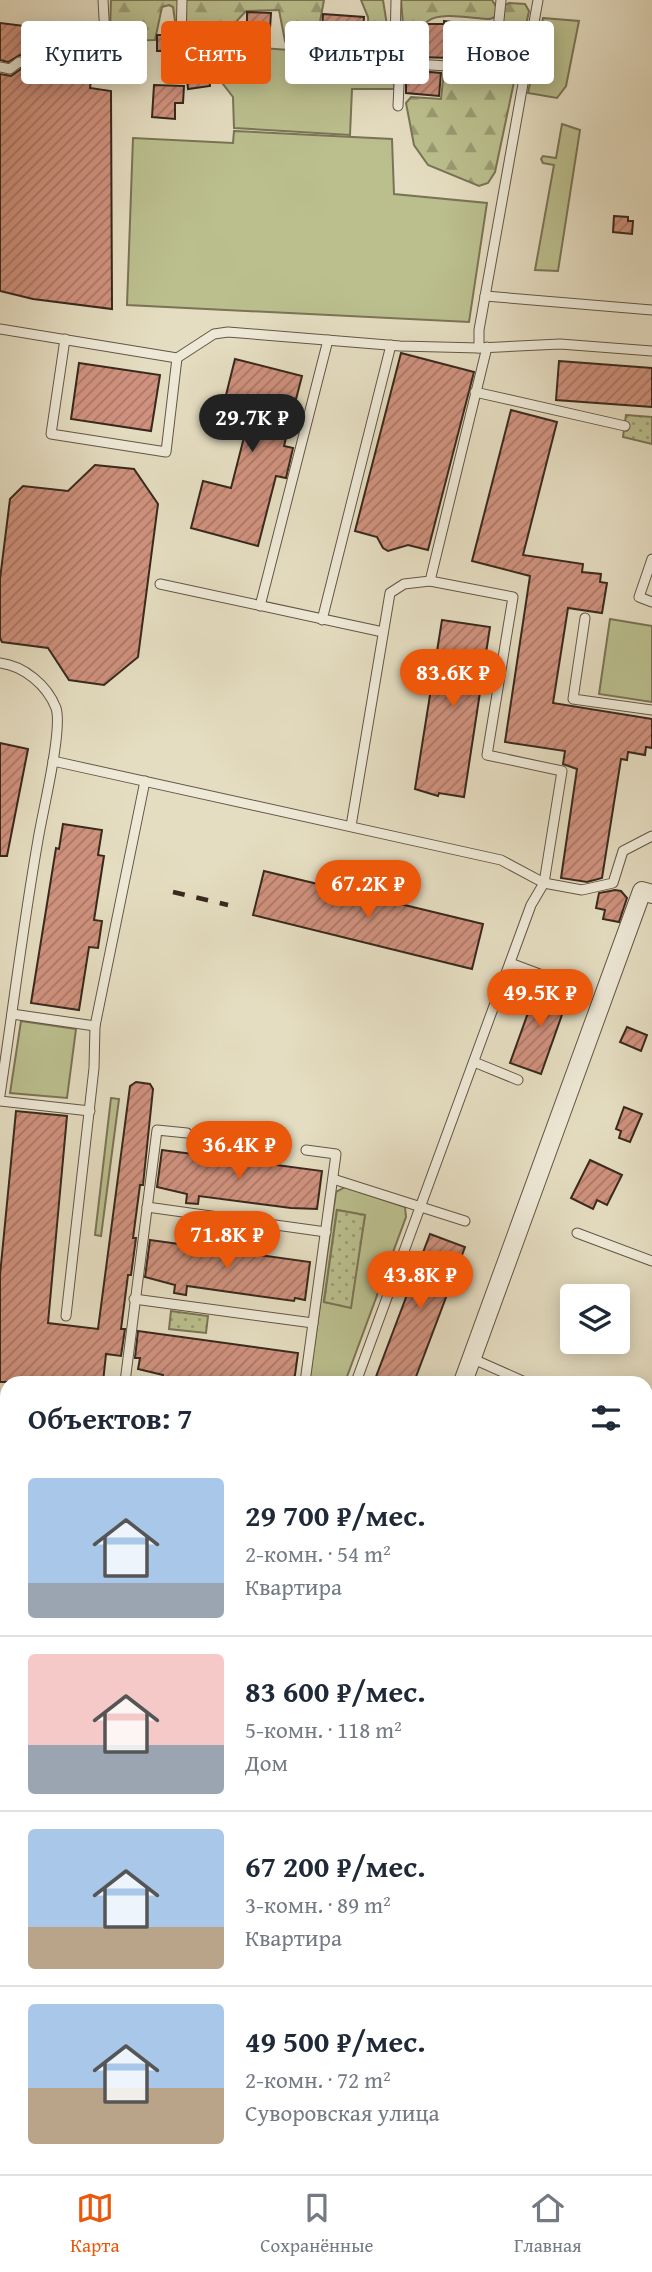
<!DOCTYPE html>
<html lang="ru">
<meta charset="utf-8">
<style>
body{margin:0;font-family:"Gentium Book Plus",serif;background:#f6f6f7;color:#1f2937;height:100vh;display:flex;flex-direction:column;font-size:26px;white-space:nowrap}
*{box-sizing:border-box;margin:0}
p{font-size:23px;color:#747a83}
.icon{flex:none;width:38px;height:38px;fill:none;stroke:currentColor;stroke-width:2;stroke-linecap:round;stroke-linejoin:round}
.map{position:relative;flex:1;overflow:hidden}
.drawer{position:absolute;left:0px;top:1376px;width:653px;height:800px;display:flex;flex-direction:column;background:#fff;border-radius:21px 21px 0 0;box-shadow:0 4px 18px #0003}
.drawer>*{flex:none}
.hud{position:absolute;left:21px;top:21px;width:611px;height:63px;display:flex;gap:14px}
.buttons{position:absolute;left:560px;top:1284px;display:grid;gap:14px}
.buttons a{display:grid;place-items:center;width:70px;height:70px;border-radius:7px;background:#fff;box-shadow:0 4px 18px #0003;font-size:35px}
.price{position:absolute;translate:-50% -60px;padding:0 16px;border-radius:24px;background:#ea580c;color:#fff;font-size:23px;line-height:46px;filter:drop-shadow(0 2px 4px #0008)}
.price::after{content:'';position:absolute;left:50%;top:42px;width:21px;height:16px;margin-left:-10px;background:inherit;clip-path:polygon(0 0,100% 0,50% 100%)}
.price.current{background:#222;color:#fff}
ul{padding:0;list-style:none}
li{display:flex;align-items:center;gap:21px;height:175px;padding:0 28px}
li+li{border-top:2px solid #e0e1e3}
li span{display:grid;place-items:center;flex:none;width:196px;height:140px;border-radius:7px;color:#555}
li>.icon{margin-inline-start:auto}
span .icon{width:84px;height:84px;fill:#fffc;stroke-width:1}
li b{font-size:30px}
h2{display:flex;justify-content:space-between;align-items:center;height:84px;padding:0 28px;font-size:30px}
.tag{padding:0 24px;border-radius:7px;background:#fff;box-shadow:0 4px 18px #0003;font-size:24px;line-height:63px}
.tag.current{background:#ea580c;color:#fff}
.tabs{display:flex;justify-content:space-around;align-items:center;height:98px;border-top:2px solid #e0e1e3;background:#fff;font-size:19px;color:#747a83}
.tabs a{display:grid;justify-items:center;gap:4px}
.tabs .current{color:#ea580c}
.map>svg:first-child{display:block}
.green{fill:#bbbf8e;stroke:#7a7456;stroke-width:2;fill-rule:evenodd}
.forest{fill:url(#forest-firs);stroke:#7a7456;stroke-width:2}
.park{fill:url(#park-dots);stroke:#7a7456;stroke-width:2}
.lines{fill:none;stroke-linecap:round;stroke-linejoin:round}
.stream{stroke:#71817b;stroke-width:4.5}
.building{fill:url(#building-hatch);stroke:#38291d;stroke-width:2}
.lane-casing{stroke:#635646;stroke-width:11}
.street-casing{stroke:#635646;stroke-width:20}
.secondary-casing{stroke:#38291d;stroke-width:29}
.lane{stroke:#eee9d7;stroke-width:9}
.street{stroke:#eee9d7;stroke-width:18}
.secondary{stroke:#eee9d7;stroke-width:26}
.rail{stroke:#38291d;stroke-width:4.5;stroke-dasharray:12 12;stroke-linecap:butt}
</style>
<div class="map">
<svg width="652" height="2174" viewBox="0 0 652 2174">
<defs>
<pattern id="forest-firs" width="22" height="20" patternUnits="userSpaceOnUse" patternTransform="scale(1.75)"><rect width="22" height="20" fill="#bbbf8e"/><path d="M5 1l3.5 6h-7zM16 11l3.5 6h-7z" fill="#999b73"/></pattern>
<pattern id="park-dots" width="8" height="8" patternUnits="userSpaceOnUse" patternTransform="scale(1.75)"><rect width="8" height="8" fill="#bbbf8e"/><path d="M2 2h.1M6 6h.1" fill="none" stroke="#999b73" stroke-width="1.8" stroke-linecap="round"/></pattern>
<pattern id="building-hatch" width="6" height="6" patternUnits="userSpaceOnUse" patternTransform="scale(1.75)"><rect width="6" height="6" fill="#d0927e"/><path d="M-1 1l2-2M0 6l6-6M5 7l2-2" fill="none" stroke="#aa7767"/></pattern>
</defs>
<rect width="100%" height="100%" fill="#e5ddc1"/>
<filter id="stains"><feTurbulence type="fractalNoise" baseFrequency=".00286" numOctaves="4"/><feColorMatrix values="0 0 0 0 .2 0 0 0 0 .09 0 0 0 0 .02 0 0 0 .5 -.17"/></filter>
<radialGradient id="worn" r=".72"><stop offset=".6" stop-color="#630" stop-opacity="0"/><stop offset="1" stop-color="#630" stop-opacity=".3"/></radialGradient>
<!-- green -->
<g class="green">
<polygon points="543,18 579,21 566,86 557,98 528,93"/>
<polygon points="216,45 361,55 390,54 395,64 394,89 352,89 350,135 234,128 233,97 223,84"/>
<polygon points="562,124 580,130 558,271 535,270 554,165 543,163 541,159 543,156 556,158"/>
<polygon points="234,131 392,139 394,194 487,203 469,322 127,305 133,138 233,143"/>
<polygon points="610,619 652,626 652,702 599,694"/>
<polygon points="21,1021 76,1029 67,1098 10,1093"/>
<polygon points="111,1098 119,1099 101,1236 95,1235"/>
<path d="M 345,1187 L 405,1207 L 406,1217 L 345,1382 L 309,1382 L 336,1192 ZM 337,1210 L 365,1215 L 350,1307 L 324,1302 Z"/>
</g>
<!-- forest -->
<g class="forest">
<polygon points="111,0 324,0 319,27 285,41 279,10 246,11 234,24 217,34 209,47 203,37 188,36 176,28 173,7 169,5 162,7 155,40 117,41 110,31"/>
<polygon points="361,0 383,0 387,25 375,38 369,36 368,17"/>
<path d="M 401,0 L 492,0 L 497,8 L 495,17 L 490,19 C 474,19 441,11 428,21 C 420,27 420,35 409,39 L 404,36 Z"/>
<polygon points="509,3 525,4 529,11 495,172 488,183 479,186 428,165 414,145 406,103 411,97 441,99 444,71 449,62 490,65 505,5"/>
</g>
<!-- park -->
<g class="park">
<polygon points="626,415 652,417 652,444 623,437"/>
<polygon points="337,1210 365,1215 351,1308 324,1302"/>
<polygon points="183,1220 220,1225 217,1242 180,1237"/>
<polygon points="171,1311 208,1316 206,1333 169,1329"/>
<polygon points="652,1724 652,2174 462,2174 464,2168 646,2168 646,1739"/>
</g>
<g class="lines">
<!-- stream -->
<g class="stream">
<polyline points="646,1809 652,1796"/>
<polyline points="646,2003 652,1994"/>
<polyline points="489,2174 492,2168"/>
<polyline points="580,2174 582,2168"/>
</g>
</g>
<!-- building -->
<g class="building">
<polygon points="247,12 271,13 269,44 235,42 237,22 247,22"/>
<polygon points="323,14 364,17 361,54 321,51"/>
<polygon points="444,21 485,26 484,59 419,57 425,24 444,24"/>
<polygon points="0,23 98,35 92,66 20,55 8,62 0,60"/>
<rect x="157" y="35" width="17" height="16"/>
<polygon points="207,46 210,86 188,89 184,49"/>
<polygon points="21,69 91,80 90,88 111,91 112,309 33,299 0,291 0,74 11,76"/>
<polygon points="418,71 441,73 439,96 406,93 406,74 418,75"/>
<polygon points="154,85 184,86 183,103 175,103 175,119 152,117"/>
<polygon points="614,216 628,217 628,221 633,221 632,234 613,232"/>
<polygon points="401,353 474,372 428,550 408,545 388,551 383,548 377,537 355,531"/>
<polygon points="235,359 302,376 284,446 293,448 286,478 276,476 258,546 191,528 203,481 231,488 250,414 223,407"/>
<polygon points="559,361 652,368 652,407 556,400"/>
<polygon points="79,363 160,375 151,431 71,419"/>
<polygon points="511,410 557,422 523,555 583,564 582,572 601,574 600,582 607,583 602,613 568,608 553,703 652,719 652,748 646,747 645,755 628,752 627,760 621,759 602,878 587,882 561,878 577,769 563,764 565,751 505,742 530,576 472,561"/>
<polygon points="95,465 134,469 158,504 138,657 104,685 69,680 48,648 2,642 0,638 0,579 10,499 23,486 68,491"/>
<polygon points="442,620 490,627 464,797 439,793 438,796 415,789"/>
<polygon points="0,743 28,749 7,856 0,856"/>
<polygon points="63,824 102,830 98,855 104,856 94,920 102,921 98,948 89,947 79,1010 31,1003 56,848 59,849"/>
<polygon points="264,871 483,924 472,969 253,915"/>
<polygon points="615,890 621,891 627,898 619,922 603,919 605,910 596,908 599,893"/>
<polygon points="538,985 569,995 541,1074 510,1063"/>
<polygon points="627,1027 647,1035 641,1051 620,1042"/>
<polygon points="136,1082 150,1084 153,1089 143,1185 140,1185 133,1238 136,1238 131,1275 128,1275 121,1329 125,1329 121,1356 106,1354 103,1382 43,1377 42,1382 0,1382 0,1275 16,1111 67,1116 48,1323 98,1329 130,1086"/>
<polygon points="624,1107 642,1114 630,1142 619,1138 621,1131 616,1129"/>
<polygon points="162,1150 322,1171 317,1209 291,1208 199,1196 198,1204 186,1203 187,1194 157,1187"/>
<polygon points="590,1160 622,1175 607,1205 597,1200 593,1209 571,1198"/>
<polygon points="430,1234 465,1247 414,1382 374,1382"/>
<polygon points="150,1240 310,1262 305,1300 295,1298 294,1301 187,1286 186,1295 174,1293 175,1285 145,1277"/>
<polygon points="138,1331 298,1353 294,1382 216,1382 175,1377 174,1382 162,1382 163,1375 138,1369 140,1358 135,1358"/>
</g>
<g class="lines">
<!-- lane casing -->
<g class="lane-casing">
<g id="lane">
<polyline points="396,0 395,46 400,63 494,69 501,0"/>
<polyline points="181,43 182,0"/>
<polyline points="0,67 10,69 19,62 98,74 105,36 103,0"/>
<polyline points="398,106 400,63"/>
<polyline points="485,296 652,310"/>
<polyline points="0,329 177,358 214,334 228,332 400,346 479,348 560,344 652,351"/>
<polyline points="65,339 51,434 166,452 177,358"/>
<polyline points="479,348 479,330 538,0"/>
<polyline points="475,392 625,426"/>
<polyline points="652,559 639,597 652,602"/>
<polyline points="160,584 383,632"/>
<polyline points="260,606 328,340"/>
<polyline points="585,618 573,699 652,710"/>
<polyline points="322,620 391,345"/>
<path d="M 0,663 C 24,666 47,685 56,708 C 63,730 42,814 38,840 C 23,925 13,1010 0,1095"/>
<polyline points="53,761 501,860 544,883 582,890 613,883 623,851 652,836"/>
<polyline points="351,826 390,593 404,584 430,581 487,347"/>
<polyline points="510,963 566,984"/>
<polyline points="12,1014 95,1026"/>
<polyline points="474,1062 518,1080"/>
<polyline points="0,1101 90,1111"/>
<polyline points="333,1179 465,1221"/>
<polyline points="147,1207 326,1232"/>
<polyline points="577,1233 652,1261"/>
<polyline points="134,1299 313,1323"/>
<polyline points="66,1316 94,1068 95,1026 145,781"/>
<polyline points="471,1358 525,1382"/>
<polyline points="125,1382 157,1130 187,1133"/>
<polyline points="305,1382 336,1154 306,1150"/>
<polyline points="356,1382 531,905 544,883 562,771 487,755 513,597 430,581"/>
<polyline points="0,1680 7,1681"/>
<polyline points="0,1743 7,1743"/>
<polyline points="0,1957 7,1952"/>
<polyline points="0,2022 7,2023"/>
<polyline points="0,2159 7,2160"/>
<polyline points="46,2168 54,2170"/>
</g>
</g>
<!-- street casing -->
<g class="street-casing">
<g id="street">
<polyline points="463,1382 642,891 652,894"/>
<polyline points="173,2174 175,2168"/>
</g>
</g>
<!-- secondary casing -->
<g class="secondary-casing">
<g id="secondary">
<polyline points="646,1652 652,1638"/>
<polyline points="421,2174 423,2168"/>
</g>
</g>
<!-- lane -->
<use href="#lane" class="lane"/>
<!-- street -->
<use href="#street" class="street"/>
<!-- secondary -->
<use href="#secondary" class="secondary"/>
<!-- rail -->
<polyline class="rail" points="173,892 228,905"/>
</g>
<rect width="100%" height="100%" filter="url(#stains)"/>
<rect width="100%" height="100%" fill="url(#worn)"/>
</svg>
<div class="buttons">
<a><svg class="icon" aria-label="layers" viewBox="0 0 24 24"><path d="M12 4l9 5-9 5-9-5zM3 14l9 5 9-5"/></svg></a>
</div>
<b class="price current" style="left:252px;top:454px">29.7K ₽</b>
<b class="price" style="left:453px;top:709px">83.6K ₽</b>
<b class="price" style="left:368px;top:920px">67.2K ₽</b>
<b class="price" style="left:540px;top:1029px">49.5K ₽</b>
<b class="price" style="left:239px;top:1181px">36.4K ₽</b>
<b class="price" style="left:227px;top:1271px">71.8K ₽</b>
<b class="price" style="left:420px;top:1311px">43.8K ₽</b>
<div class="hud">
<a class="tag">Купить</a>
<a class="tag current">Снять</a>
<a class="tag">Фильтры</a>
<a class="tag">Новое</a>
</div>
<section class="drawer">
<h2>Объектов: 7<svg class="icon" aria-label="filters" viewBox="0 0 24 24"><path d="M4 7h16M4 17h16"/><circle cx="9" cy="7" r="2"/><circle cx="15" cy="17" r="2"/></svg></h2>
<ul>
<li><span style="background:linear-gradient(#a9c7e8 75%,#9aa5b1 0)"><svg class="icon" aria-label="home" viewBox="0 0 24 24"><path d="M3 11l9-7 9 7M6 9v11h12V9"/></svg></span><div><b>29 700 ₽/мес.</b><p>2-комн. · 54 m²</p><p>Квартира</p></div></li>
<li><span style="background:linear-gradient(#f6c9c9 65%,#9aa5b1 0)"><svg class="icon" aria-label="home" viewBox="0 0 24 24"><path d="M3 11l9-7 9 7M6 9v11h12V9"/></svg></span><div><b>83 600 ₽/мес.</b><p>5-комн. · 118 m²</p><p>Дом</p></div></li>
<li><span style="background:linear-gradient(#a9c7e8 70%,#b9a48a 0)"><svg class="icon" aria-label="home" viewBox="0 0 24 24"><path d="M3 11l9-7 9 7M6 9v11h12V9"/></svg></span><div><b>67 200 ₽/мес.</b><p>3-комн. · 89 m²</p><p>Квартира</p></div></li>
<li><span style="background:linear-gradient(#a9c7e8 60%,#b9a48a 0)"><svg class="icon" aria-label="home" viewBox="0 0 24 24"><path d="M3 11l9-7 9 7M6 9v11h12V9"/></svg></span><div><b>49 500 ₽/мес.</b><p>2-комн. · 72 m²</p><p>Суворовская улица</p></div></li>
</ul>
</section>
</div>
<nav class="tabs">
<a class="current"><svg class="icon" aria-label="map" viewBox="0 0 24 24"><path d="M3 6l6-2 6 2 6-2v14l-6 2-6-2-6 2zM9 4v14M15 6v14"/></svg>Карта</a>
<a><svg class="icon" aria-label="saved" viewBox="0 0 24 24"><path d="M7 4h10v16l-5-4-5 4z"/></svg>Сохранённые</a>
<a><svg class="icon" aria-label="home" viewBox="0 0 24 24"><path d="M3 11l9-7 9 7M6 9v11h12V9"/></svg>Главная</a>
</nav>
